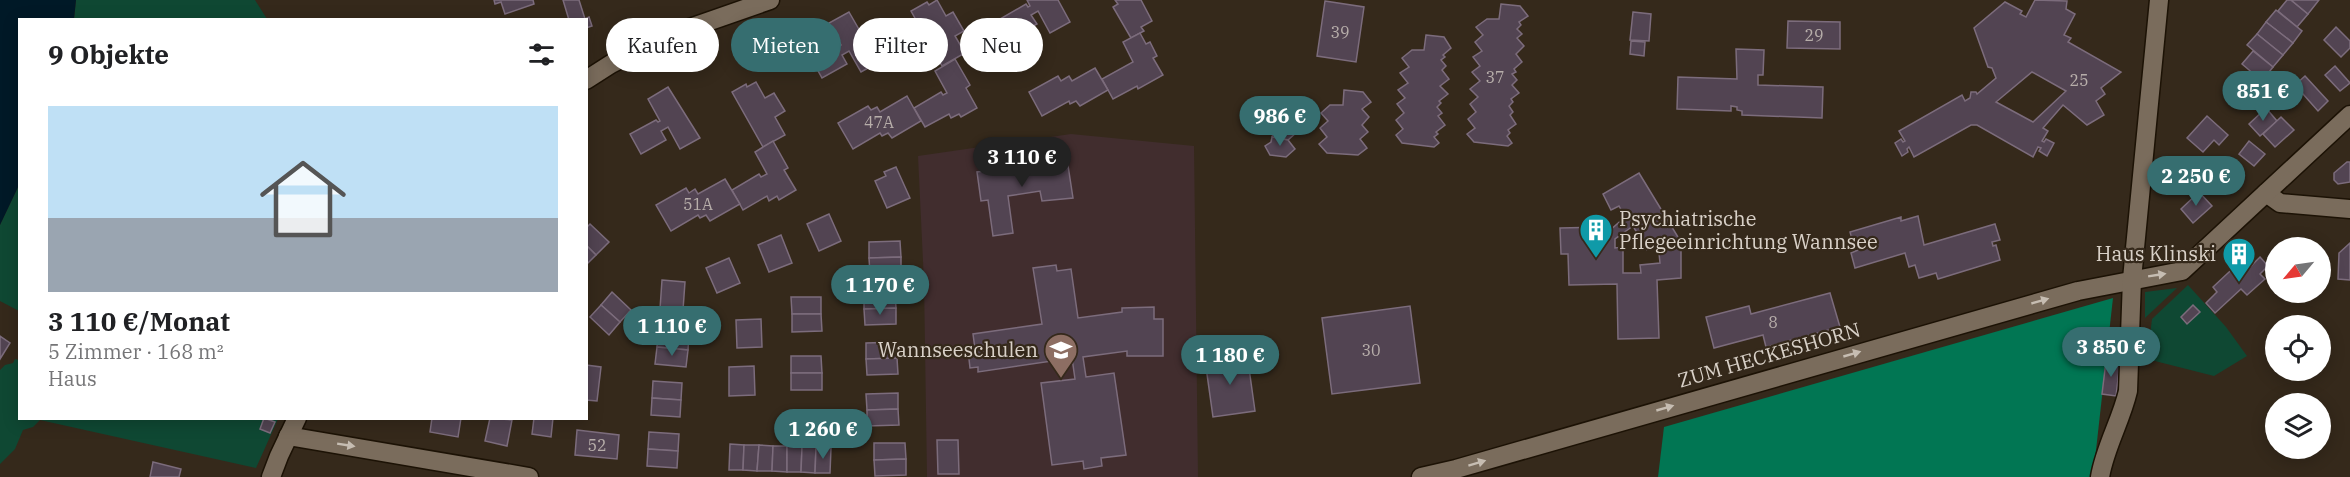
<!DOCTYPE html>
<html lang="de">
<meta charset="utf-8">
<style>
body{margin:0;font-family:"IBM Plex Serif",serif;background:#f6f6f6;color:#202124;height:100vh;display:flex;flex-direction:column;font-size:22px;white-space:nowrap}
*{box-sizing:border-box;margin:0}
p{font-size:20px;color:#757577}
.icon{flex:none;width:33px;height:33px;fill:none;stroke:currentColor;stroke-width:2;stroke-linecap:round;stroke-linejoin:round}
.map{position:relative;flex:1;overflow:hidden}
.details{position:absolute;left:18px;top:18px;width:570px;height:402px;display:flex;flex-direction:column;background:#fff;border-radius:0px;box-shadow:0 3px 15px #0003}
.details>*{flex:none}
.banner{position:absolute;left:606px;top:18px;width:570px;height:54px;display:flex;gap:12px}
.needle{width:39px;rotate:241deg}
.controls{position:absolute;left:2265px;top:237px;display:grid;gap:12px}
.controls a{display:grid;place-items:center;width:66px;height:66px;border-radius:50%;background:#fff;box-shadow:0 3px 15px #0003;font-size:30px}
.price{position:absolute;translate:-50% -51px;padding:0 14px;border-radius:21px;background:#366e70;color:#fff;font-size:20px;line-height:39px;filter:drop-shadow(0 2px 3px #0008)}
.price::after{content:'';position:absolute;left:50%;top:36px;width:18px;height:14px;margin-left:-9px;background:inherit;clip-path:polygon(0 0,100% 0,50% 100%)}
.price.current{background:#222;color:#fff}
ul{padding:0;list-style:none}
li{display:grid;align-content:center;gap:12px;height:318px;padding:0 30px}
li+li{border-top:2px solid #e0e0e0}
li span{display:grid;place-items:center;height:186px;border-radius:0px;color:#555}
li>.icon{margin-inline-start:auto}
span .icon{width:108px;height:108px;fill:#fffc;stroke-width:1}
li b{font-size:26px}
h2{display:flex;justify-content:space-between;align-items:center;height:72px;padding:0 30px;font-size:26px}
.tag{padding:0 21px;border-radius:27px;background:#fff;box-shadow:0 3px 15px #0003;font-size:21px;line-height:54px}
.tag.current{background:#366e70;color:#fff}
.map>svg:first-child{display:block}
.education{fill:#412d2e}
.green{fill:#0f4833}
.forest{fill:#017653}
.water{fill:#001927}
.building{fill:#524452;stroke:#7c6c7c;stroke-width:1.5;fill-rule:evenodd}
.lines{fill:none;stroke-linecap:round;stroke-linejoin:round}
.minor-casing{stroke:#1c1205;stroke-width:21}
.minor{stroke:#7a6c5c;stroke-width:18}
.oneway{fill:#c6bdb2}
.labels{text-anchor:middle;stroke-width:4.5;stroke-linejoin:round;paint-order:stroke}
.number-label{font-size:16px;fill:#b7aeaa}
.poi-label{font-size:20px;fill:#d9d1c8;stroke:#35291b;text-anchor:end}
.street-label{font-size:20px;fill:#d9d1c8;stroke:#35291b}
</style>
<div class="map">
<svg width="2350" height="477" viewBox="0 0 2350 477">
<rect width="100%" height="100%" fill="#35291b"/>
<!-- education -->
<polygon class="education" points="1071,134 1194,146 1198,477 927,477 924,282 918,156"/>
<!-- green -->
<g class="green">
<polygon points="76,0 255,0 267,19 74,20"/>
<polygon points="19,185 19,311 0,301 0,225"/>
<polygon points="2188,285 2226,327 2247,356 2214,376 2147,359 2152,319"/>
<polygon points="2177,288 2145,318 2145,292"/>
<polygon points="15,359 19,360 20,418 278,419 256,468 40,420 33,427 23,430 15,449 0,464 0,370 5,365 13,363"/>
</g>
<!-- forest -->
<polygon class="forest" points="2113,298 2093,477 1658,477 1664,427"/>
<!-- water -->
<polygon class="water" points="0,0 76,0 74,19 20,20 19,185 0,225"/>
<!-- building -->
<g class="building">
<polygon points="494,0 533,0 534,4 505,14 501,2 495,4"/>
<polygon points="563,0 579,0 585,19 589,17 592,26 586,28 586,20 569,20"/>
<polygon points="937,0 946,16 953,12 964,31 955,36 965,53 942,66 911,11 927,2 929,5"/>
<polygon points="1027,0 1058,0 1070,22 1050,33 1038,11 1031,15 1037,24 1011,38 1000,19 1026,4 1028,7 1030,6"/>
<polygon points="1115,0 1141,0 1152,21 1141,27 1144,31 1131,38 1113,7 1118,4"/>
<path d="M 2035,0 L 2067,1 L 2066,9 L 2075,14 L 2064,35 L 2071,38 L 2068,42 L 2121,72 L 2101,88 L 2105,94 L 2096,101 L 2104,115 L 2087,125 L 2063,105 L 2043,128 L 2048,131 L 2042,141 L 2044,142 L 2046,139 L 2054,143 L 2047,156 L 2039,151 L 2041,148 L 2038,147 L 2033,157 L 1977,125 L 1971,125 L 1914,157 L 1909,147 L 1907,149 L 1908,152 L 1902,156 L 1895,143 L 1901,139 L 1903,142 L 1905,141 L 1899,131 L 1962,95 L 1965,101 L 1970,98 L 1971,92 L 1976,92 L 1977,94 L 1996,78 L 1992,68 L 1988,67 L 1974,28 L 2005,2 L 2022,11 L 2020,14 L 2026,17 ZM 2032,72 L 2066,91 L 2033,122 L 1996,102 Z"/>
<polygon points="2287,0 2291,0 2308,14 2297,27 2278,11"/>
<polygon points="2291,0 2319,0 2308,14"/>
<polygon points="1325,1 1364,7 1356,62 1317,56"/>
<polygon points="1501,4 1520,6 1528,16 1519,22 1521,25 1517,29 1522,34 1517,38 1524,46 1516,54 1522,62 1514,69 1516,72 1512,74 1517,80 1512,85 1519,93 1511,99 1513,102 1509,106 1513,112 1510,115 1516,124 1508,130 1510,133 1507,136 1512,143 1508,146 1474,142 1467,134 1475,128 1468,119 1476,112 1470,104 1478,97 1470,89 1480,81 1472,72 1480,66 1473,57 1482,51 1475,42 1483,35 1476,27 1487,19 1499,19"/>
<polygon points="2276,10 2302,31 2293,43 2266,22"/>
<polygon points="849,12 864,38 867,36 881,61 861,72 849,51 842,55 847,64 822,78 811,58 837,44 839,46 841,45 829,23"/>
<polygon points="1633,12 1651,14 1649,41 1630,40"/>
<polygon points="1788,21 1840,22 1840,49 1787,48"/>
<polygon points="2266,22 2293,43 2283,55 2257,34"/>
<polygon points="2336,27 2350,41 2350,48 2341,57 2324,40"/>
<polygon points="1140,33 1146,44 1150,42 1157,56 1153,58 1163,75 1138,89 1137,86 1113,99 1102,79 1133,62 1123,42"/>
<polygon points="2257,34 2283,55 2273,67 2247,45"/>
<polygon points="1426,35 1444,37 1451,48 1443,55 1445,57 1441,60 1446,66 1442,70 1449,79 1440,86 1448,94 1439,101 1441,103 1437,107 1442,113 1438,116 1445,125 1436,132 1438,134 1434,137 1439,143 1434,147 1402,143 1396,135 1403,129 1396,120 1404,113 1397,104 1405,98 1398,90 1408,83 1400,73 1409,67 1402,58 1412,50 1424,50"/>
<polygon points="1631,41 1645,42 1644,56 1630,54"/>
<polygon points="1736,49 1764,50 1763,75 1758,75 1758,85 1823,87 1822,118 1742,115 1742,111 1737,110 1737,107 1731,106 1731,111 1677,109 1678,77 1737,79"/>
<polygon points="2253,51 2273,67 2262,81 2242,64"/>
<polygon points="955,59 970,85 966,88 977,108 961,117 959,114 951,118 949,114 925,127 914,108 941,92 943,95 947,93 935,71"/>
<polygon points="2335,66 2350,83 2340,91 2325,75"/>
<polygon points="1095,68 1108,90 1080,106 1076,101 1070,104 1069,101 1042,116 1029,92 1058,76 1061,81 1069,76 1072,81"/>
<polygon points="2305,76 2328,101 2318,111 2295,85"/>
<polygon points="756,82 765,98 774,93 785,111 775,117 785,135 763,147 732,92 746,84 747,87"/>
<polygon points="668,87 700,138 680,149 668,127 661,131 666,140 641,154 630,134 656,120 658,122 660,121 648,99"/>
<polygon points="1344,90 1363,92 1371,102 1362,109 1369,117 1362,125 1368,132 1360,139 1367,148 1358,155 1327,153 1319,144 1327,137 1320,128 1328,121 1321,113 1330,105 1343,105"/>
<polygon points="907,96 921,121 892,138 888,133 882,136 880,133 853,149 838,123 868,106 871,110 877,107 880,112"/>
<polygon points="1276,106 1290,108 1298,118 1289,124 1274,121 1275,118 1270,113 1276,109"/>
<polygon points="2266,108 2277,121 2260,136 2249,124"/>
<polygon points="2207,116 2228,135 2219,145 2214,140 2203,152 2187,138"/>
<polygon points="2281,117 2294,130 2275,147 2263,134"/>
<polygon points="1274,121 1289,124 1296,133 1288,140 1272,137 1273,134 1266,127 1274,124"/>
<polygon points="1272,137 1288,140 1295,149 1286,157 1270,155 1265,146 1271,142"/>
<polygon points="773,141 788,168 784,170 796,190 779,200 777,196 769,201 767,196 743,210 732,190 759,174 761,177 767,174 755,152"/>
<polygon points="2249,141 2265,154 2254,166 2239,154"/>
<polygon points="1067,159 1073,198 1042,201 1040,191 1008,196 1013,233 993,236 988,200 981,201 977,172"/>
<polygon points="2347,162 2350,162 2350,182 2338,184 2334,180 2334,173"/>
<polygon points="896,167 910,198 887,208 875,181 886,176 884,172"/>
<path d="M 1639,173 L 1681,242 L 1681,278 L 1657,280 L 1659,338 L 1618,339 L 1617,284 L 1569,285 L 1568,254 L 1561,254 L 1560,228 L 1604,227 L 1604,231 L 1609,231 L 1625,217 L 1619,206 L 1611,210 L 1603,194 ZM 1633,226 L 1647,250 L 1658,243 L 1660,263 L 1640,265 L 1641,273 L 1623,273 L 1623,247 L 1615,248 L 1615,239 Z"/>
<polygon points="2221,178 2231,189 2225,194 2215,183"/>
<polygon points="725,179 740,204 710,221 706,215 700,218 698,215 671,231 656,205 686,188 689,193 695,189 698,194"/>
<polygon points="2199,192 2212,206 2193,223 2181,209"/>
<polygon points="829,214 841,241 819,251 807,224"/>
<polygon points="1918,216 1924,245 1995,224 2000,240 1992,242 1993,246 1996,245 2000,260 1938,279 1936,273 1919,278 1915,265 1909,267 1905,253 1855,268 1851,253 1858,250 1857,246 1854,247 1850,232 1901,217 1901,221"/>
<polygon points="590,224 609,242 596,255 586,245 586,228"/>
<polygon points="781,235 792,263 769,272 758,245"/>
<polygon points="900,241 901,257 869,258 869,242"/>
<polygon points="2350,243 2350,280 2338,279 2339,253"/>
<polygon points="586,245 596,255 586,265"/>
<polygon points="901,257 901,273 870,274 869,258"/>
<polygon points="2260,257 2268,266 2260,274 2265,279 2247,295 2241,289 2215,313 2206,303 2217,292 2213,287 2244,258 2251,266"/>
<polygon points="729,258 740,283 717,293 706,268"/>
<polygon points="1056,265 1057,271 1071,269 1078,318 1122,312 1122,308 1154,307 1154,319 1163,319 1163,356 1127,356 1127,351 1083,357 1086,377 1114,373 1126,455 1101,458 1102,466 1084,469 1083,461 1052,465 1041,383 1075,379 1072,358 978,372 978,367 970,368 968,350 975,349 973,334 1042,324 1033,268"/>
<polygon points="662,280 685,282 683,310 660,309"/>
<polygon points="612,292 631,310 620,322 601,305"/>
<polygon points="895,292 896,308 864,309 864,293"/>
<polygon points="1830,293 1840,327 1766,347 1763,335 1714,348 1706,317 1749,306 1751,314"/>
<polygon points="791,297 821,297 821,314 792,314"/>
<polygon points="601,305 620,322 609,335 590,317"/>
<polygon points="2193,305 2200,312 2187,324 2181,317"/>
<polygon points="1410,306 1420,383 1332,394 1322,318"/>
<polygon points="896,308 896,324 865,325 864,309"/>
<polygon points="792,314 821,314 822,331 792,332"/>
<polygon points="761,319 762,347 737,348 736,320"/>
<polygon points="658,330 689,333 688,350 657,347"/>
<polygon points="0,336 10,343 0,359"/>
<polygon points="897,342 897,358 866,359 866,343"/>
<polygon points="657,347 688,350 686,367 655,364"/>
<polygon points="1234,352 1236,363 1248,361 1255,411 1213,417 1206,367 1218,365 1217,354"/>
<polygon points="791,356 821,356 822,373 791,373"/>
<polygon points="897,358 898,374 867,375 866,359"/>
<polygon points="2106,361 2120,363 2116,396 2102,394"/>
<polygon points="586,365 601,367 597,401 586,400"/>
<polygon points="754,366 755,395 729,396 729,367"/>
<rect x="791" y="373" width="31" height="17"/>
<polygon points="653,381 682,383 681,400 652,398"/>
<polygon points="898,393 898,409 867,410 866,394"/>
<polygon points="652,398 681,400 680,417 651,415"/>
<polygon points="898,409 899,425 867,426 867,410"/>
<polygon points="264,418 275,422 270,433 260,429"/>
<polygon points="432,418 461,418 458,437 430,432"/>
<polygon points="490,418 512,420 507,446 485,441"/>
<polygon points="534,418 553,418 551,437 532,434"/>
<polygon points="577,430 619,435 617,459 575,455"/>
<polygon points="649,432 679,434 678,451 648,449"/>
<polygon points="937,440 958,440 959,474 938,474"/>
<polygon points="874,443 905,443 906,459 874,460"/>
<polygon points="730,444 744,445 743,470 729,470"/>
<polygon points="744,445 759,445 757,471 743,470"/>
<polygon points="759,445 773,446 772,471 757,471"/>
<polygon points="773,446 787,446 787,472 772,471"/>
<polygon points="787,446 802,447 801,472 787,472"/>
<polygon points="802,447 816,447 815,473 801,472"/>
<polygon points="816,447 831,448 830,473 815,473"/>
<polygon points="648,449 678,451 677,468 647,466"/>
<polygon points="906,459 906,475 875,476 874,460"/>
<polygon points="153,462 181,469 179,477 150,477"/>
</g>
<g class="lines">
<!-- minor casing -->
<g class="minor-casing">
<g id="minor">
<polyline points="586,80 611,64 664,37 770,0"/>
<polyline points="2266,193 2280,203 2350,209"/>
<polyline points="288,436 529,477"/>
<polyline points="271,477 279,456 297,418"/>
<polyline points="1421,477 1456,469 2078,291 2182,271 2350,115"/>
<path d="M 2100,477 C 2105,447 2121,421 2128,391 L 2132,279 L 2159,0"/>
</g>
</g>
<!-- minor -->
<use href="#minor" class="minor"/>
</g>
<!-- one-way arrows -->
<defs><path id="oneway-solid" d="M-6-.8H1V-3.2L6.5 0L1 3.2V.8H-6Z" transform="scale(1.5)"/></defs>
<g class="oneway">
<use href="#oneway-solid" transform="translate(2157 275) rotate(-9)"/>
<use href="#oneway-solid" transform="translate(2040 301) rotate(-16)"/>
<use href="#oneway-solid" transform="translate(1852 354) rotate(-16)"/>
<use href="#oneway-solid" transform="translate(1665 408) rotate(-16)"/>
<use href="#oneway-solid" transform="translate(346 445) rotate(9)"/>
<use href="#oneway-solid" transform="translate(1477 463) rotate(-17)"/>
</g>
<!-- icons -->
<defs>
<g id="building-pin" transform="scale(1.725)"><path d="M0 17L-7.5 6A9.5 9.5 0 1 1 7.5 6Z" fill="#0f9aa8" stroke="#35291b"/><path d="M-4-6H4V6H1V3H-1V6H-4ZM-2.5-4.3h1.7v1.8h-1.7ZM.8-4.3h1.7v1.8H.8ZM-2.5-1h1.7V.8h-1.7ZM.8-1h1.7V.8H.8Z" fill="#fff"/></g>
<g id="university-pin" transform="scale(1.725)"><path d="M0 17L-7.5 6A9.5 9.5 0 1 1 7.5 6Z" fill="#8d6e63" stroke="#35291b"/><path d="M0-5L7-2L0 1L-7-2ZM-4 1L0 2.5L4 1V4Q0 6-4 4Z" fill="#fff"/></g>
</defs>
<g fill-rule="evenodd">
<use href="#building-pin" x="1596" y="230"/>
<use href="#building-pin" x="2239" y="254"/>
<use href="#university-pin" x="1061" y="350"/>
</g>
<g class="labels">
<!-- number labels -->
<g class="number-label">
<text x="1340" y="38">39</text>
<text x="1814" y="41">29</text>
<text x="1495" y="83">37</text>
<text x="2079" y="86">25</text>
<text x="879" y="128">47A</text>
<text x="698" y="210">51A</text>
<text x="1773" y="328">8</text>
<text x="1371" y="356">30</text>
<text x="597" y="451">52</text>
</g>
<!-- poi labels -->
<g class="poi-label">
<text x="1619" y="226" text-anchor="start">Psychiatrische<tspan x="1619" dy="23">Pflegeeinrichtung Wannsee</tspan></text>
<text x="2216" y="261">Haus Klinski</text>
<text x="1038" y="357">Wannseeschulen</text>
</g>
<!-- street labels -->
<g class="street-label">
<text transform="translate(1769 355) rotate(-16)" y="7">ZUM HECKESHORN</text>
</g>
</g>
</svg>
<div class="controls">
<a><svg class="needle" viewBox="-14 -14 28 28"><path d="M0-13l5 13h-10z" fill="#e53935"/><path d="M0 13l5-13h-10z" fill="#757577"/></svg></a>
<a><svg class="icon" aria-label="locate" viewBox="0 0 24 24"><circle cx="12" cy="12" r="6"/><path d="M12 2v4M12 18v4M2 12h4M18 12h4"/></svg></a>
<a><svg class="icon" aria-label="layers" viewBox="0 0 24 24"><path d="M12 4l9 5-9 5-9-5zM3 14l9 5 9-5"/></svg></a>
</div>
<b class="price" style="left:2263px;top:122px">851 €</b>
<b class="price" style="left:1280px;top:147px">986 €</b>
<b class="price current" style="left:1022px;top:188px">3 110 €</b>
<b class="price" style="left:2196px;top:207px">2 250 €</b>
<b class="price" style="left:880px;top:316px">1 170 €</b>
<b class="price" style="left:672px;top:357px">1 110 €</b>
<b class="price" style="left:2111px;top:378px">3 850 €</b>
<b class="price" style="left:1230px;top:386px">1 180 €</b>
<b class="price" style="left:823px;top:460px">1 260 €</b>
<div class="banner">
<a class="tag">Kaufen</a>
<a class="tag current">Mieten</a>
<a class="tag">Filter</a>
<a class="tag">Neu</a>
</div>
<section class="details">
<h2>9 Objekte<svg class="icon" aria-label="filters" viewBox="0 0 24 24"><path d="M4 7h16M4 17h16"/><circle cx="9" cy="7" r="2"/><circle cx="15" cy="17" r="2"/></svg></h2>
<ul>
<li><span style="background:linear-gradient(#bfe0f5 60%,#9aa5b1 0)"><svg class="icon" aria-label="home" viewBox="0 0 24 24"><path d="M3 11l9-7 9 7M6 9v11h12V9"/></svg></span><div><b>3 110 €/Monat</b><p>5 Zimmer · 168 m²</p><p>Haus</p></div></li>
</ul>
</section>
</div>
